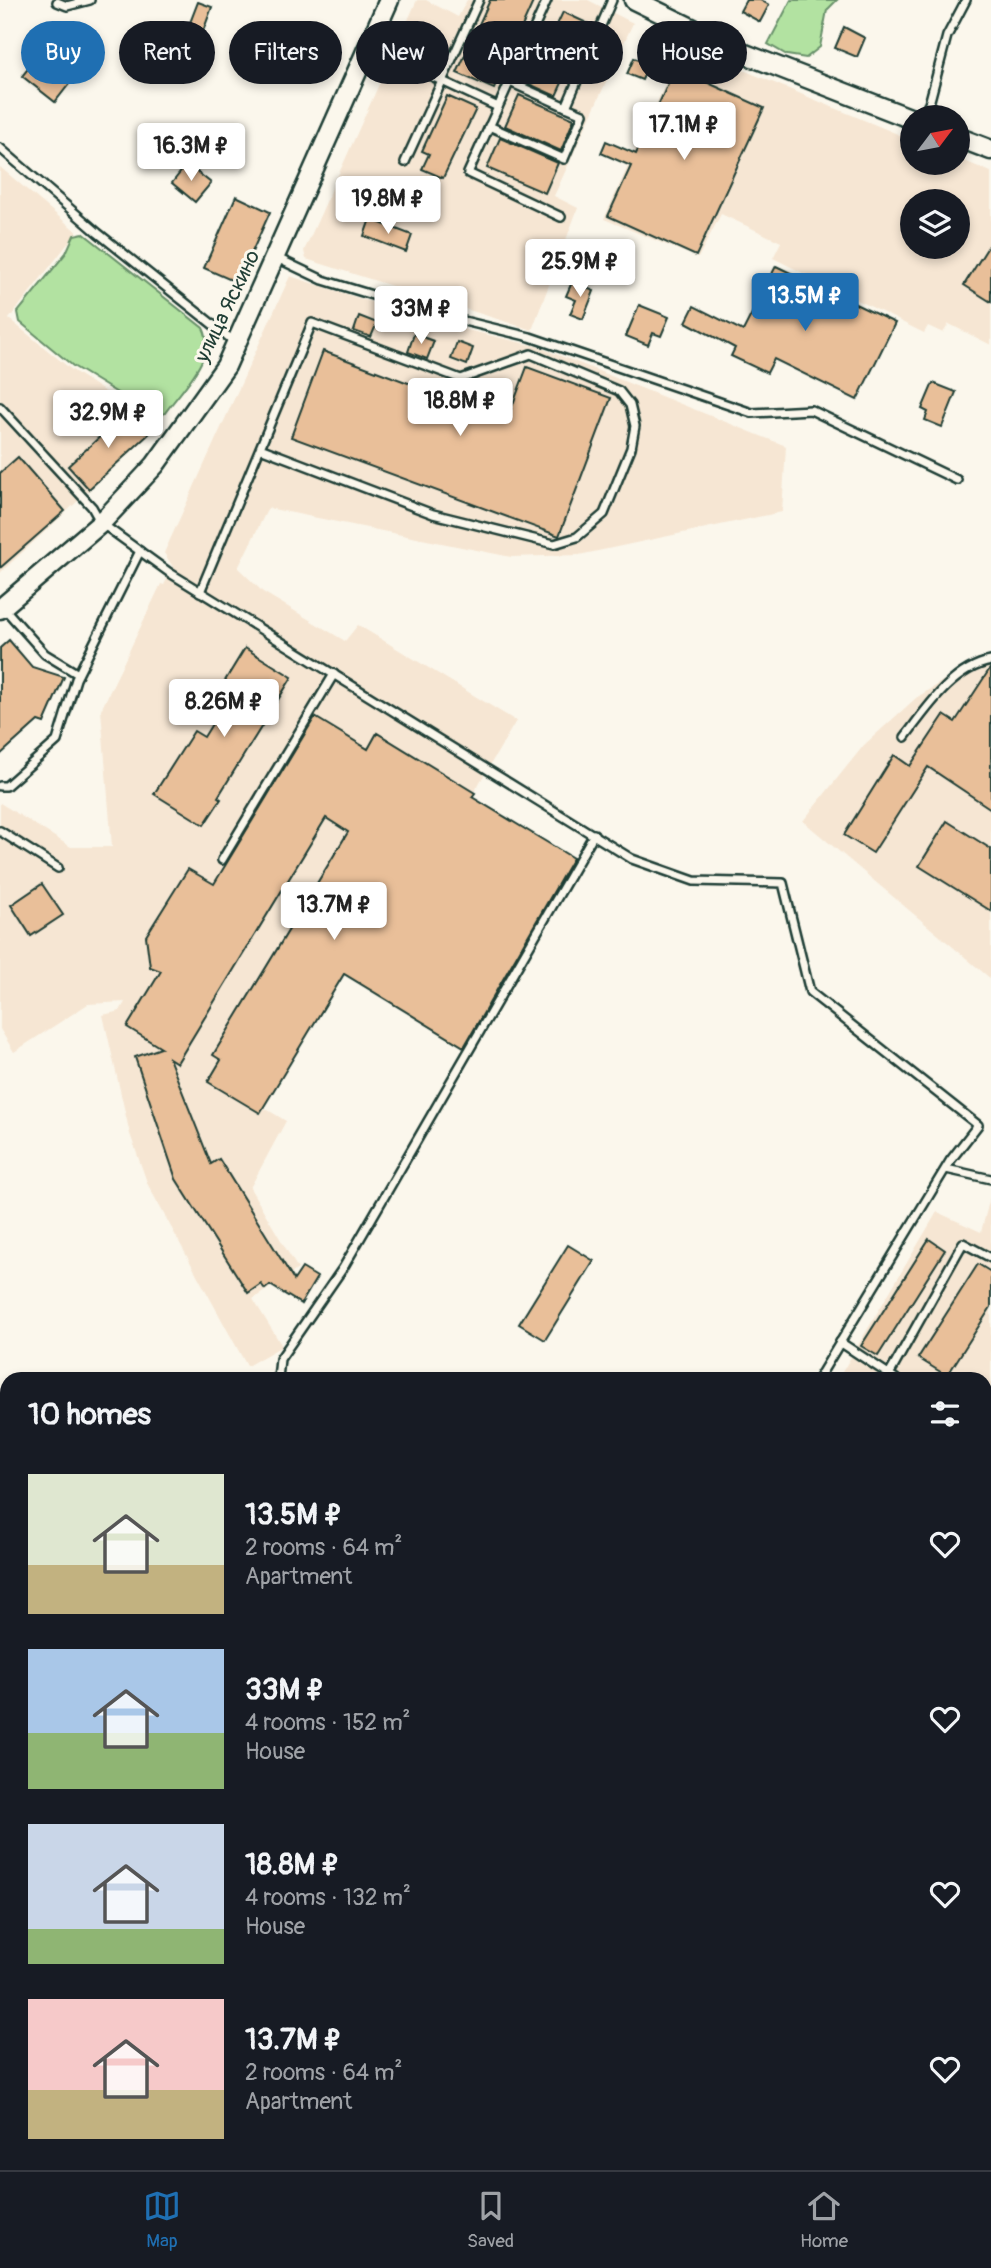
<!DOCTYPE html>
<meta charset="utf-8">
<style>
body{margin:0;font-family:Pangolin,sans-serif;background:#20242c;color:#f1f3f6;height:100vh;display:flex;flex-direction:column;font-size:26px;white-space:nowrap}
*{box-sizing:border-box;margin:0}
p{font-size:23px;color:#9ea1a6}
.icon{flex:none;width:38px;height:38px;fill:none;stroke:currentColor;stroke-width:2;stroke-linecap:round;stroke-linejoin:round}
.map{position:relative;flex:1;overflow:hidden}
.side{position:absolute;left:0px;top:1372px;width:992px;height:798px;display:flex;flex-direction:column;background:#171b24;border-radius:21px 21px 0 0;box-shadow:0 4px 10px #0003}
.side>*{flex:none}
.banner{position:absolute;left:21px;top:21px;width:950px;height:63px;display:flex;gap:14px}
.needle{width:46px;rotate:58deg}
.controls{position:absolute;left:900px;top:105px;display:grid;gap:14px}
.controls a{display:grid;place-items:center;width:70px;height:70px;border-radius:50%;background:#171b24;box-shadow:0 4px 10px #0003;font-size:35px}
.price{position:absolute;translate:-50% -60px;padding:0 16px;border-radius:7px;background:#fff;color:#222;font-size:23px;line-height:46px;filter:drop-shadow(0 2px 4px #0008)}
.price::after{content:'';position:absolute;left:50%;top:42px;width:21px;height:16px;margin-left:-10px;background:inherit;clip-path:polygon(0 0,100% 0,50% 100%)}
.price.current{background:#1f6fb2;color:#fff}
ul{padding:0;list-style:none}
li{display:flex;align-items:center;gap:21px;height:175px;padding:0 28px}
li span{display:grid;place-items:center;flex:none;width:196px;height:140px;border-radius:0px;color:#555}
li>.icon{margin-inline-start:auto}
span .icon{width:84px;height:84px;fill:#fffc;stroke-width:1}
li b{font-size:30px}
h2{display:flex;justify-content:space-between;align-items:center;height:84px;padding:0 28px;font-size:30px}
.chip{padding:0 24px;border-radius:32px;background:#171b24;box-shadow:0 4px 10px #0003;font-size:24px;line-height:63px}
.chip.current{background:#1f6fb2;color:#fff}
.menu{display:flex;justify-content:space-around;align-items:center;height:98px;border-top:2px solid #363941;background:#171b24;font-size:19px;color:#9ea1a6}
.menu a{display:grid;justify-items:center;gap:4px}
.menu .current{color:#1f6fb2}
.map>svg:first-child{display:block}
.built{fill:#f6e6d3;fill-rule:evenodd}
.green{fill:#b2e2a1;stroke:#68906a;stroke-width:2}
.building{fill:#e9bf99;stroke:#1f3d34;stroke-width:2}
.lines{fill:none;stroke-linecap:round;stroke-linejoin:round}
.service-casing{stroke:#1f3d34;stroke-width:12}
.tertiary-casing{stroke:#1f3d34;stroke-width:23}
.path{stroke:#1f3d34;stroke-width:2.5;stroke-dasharray:7 5;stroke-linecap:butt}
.service{stroke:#fbf7ec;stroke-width:7}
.tertiary{stroke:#fbf7ec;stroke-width:18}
.labels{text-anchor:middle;stroke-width:6;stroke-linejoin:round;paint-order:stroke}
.street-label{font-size:21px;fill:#1f3d34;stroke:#fbf7ec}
</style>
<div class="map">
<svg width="991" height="2170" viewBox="0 0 991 2170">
<rect width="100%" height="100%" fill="#fbf7ec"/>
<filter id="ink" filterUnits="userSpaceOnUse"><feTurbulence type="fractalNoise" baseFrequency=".0143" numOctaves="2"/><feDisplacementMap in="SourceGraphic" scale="14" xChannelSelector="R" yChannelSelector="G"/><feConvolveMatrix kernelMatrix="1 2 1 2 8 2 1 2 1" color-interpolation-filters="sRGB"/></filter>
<g filter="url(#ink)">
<!-- built -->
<g class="built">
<polygon points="417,0 426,0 458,17 467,0 588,0 633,23 554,196 578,208 532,330 306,259 304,251"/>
<path d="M 683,45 L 912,140 L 912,163 L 957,163 L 957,158 L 991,172 L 991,345 L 949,324 L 943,333 L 928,326 L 924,333 L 773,258 L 781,242 L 721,214 L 698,258 L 604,219 ZM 912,201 L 957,201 L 957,247 L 912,247 Z"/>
<polygon points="0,167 77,232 9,319 72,370 158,427 0,573"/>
<polygon points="290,276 436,323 536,346 786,446 782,512 579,555 511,557 268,508 238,568 263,592 345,641 358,625 516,721 428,870 412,861 263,1107 286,1121 250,1188 298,1269 253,1299 282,1346 247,1366 148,1185 130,1134 103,1015 120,1011 125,1002 88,1004 14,1052 0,1029 0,803 71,847 112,847 101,710 161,584 164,585 173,567 164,553"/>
<polygon points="991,656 991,979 803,821 864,745 916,698 969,664"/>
<polygon points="991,1194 991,1870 985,1868 985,1379 838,1379 937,1212 981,1232"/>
<polygon points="7,1439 7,2077 0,2067 0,1443"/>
<polygon points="985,1885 991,1887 991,2170 625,2170 621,2163 985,2163"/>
<polygon points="71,2163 411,2163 406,2170 76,2170"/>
</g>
<!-- green -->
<g class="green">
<polygon points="791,0 837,0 827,10 820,47 806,58 787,55 768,44"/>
<path d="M 83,233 L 203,328 C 218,356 180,391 165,413 L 157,417 L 73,366 L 20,322 L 18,312 L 66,253 L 74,235 Z"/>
</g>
<!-- building -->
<g class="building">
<polygon points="490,0 534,0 494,89 457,73"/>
<polygon points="746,0 760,0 769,5 760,22 740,11"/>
<polygon points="198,2 212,7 202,34 188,28"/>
<polygon points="563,12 589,24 556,96 529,84"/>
<polygon points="844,27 865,38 857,57 835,48"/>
<polygon points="48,44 80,70 55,102 22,76"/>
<polygon points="634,58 649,64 642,80 627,74"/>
<polygon points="675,68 764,108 696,256 608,216 631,166 601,153 606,141 636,154"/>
<polygon points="519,95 574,119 561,151 505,126"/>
<polygon points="447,96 476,109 443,178 422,169 429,154 422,151"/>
<polygon points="500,138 558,163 545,193 487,168"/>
<polygon points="187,164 211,183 195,202 172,183"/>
<polygon points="236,196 270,212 238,283 204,268"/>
<polygon points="370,219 412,235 406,252 364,236"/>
<polygon points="991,242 991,302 964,285"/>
<polygon points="776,266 895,323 857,400 774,359 767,373 731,356 735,348 686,322 694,306 743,331"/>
<polygon points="572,282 594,291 583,319 570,314 576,300 566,296"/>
<polygon points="639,305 669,317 661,336 653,333 648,345 626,336"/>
<polygon points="359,316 377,323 371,337 354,331"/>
<polygon points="414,334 434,341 427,359 408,352"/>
<polygon points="457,342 473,348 467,365 451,359"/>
<polygon points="323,351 507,420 527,367 611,398 559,536 291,437"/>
<polygon points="933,383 956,392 942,427 925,420 928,412 922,409"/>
<polygon points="128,411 149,434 89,489 68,466"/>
<polygon points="18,457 65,511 0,568 0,473"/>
<polygon points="9,640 32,667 64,677 44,723 38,721 0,755 0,648"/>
<polygon points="245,648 292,677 218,797 221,799 204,825 154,794 194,731 204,737 233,690 223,684"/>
<polygon points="991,667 991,809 928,767 873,853 844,835 894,755 910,766 944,715 955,722"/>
<polygon points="315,717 368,749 377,733 475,793 472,797 573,858 464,1047 344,974 260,1113 208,1082 221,1060 213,1055 348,832 326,818 177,1063 169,1058 211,1164 219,1159 294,1280 302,1268 317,1277 301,1304 270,1285 265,1289 261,1284 248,1293 176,1179 135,1057 161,1048 127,1027 161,971 150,967 146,936 188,869 214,884"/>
<polygon points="947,821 991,849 991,911 919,866"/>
<polygon points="42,884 63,915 31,936 11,905"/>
<polygon points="929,1239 945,1250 878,1356 861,1346"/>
<polygon points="568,1245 594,1261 545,1340 519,1324"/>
<polygon points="978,1264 991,1272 991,1307 947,1376 918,1358"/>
</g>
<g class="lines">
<!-- service casing -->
<g class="service-casing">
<g id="service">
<polyline points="547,0 468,173 561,217"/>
<polyline points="57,2 67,6 90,0"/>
<polyline points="369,47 498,107"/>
<polyline points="510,82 566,107"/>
<polyline points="921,117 929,104 947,36 966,0"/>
<polyline points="489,126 564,159 583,114 566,107 612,0"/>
<polyline points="0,148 98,233 236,343"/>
<polyline points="405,162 479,0"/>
<polyline points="277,258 323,280 431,313 530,337 752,413 811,410 957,480"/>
<polyline points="0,407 92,507 101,523 170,573 632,859 694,881 783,883 810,992 978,1125 950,1161 818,1379"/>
<polyline points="200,592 312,323 461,379 531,354 619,391 630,405 635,426 631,448 604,514 577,537 554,544 433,514 260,448"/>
<polyline points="4,608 45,654 78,674"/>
<path d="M 905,737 C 927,708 953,668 991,661"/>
<polyline points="0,786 6,786 57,741 76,679 140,551"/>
<polyline points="0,831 58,868"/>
<polyline points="222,860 334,674"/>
<polyline points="946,1169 991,1179"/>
<polyline points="840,1342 896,1379"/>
<polyline points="889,1375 963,1243 991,1258"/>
<polyline points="278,1379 280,1359 343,1268 594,834"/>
<polyline points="985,1439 991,1443"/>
<polyline points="0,1483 7,1479"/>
<polyline points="0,1509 7,1522"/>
<polyline points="0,1620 7,1632"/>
<polyline points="0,1723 7,1734"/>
<polyline points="985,1725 991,1715"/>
<polyline points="985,1801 991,1801"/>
<polyline points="0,1816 7,1826"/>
<polyline points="0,1901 7,1911"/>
<polyline points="0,1942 7,1939"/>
<polyline points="0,1989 7,1999"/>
<polyline points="985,2027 991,2018"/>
<polyline points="117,2163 121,2170"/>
<polyline points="174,2163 179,2170"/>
<polyline points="235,2163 239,2170"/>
<polyline points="599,2163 603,2170"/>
<polyline points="284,2170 290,2163"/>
<polyline points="342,2170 347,2163"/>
<polyline points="893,2170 898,2163"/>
</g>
</g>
<!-- tertiary casing -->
<g class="tertiary-casing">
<g id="tertiary">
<polyline points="634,0 745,54 912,119"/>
<polyline points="957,137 991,150"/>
<polyline points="0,609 101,523 155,465 226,366 389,0"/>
</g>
</g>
<!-- path -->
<polyline class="path" points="985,1879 991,1881"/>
<!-- service -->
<use href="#service" class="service"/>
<!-- tertiary -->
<use href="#tertiary" class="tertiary"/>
</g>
</g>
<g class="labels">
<!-- street labels -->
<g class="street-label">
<text transform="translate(227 306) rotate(-64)" y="7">улица Яскино</text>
</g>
</g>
</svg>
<div class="controls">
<a><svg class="needle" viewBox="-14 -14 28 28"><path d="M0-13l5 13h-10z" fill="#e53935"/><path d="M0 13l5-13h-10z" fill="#9ea1a6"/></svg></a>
<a><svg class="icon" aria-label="layers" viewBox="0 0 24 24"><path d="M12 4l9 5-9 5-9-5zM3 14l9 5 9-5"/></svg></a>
</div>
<b class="price" style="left:684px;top:162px">17.1M ₽</b>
<b class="price" style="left:191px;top:183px">16.3M ₽</b>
<b class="price" style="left:388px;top:236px">19.8M ₽</b>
<b class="price" style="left:580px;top:299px">25.9M ₽</b>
<b class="price current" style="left:805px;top:333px">13.5M ₽</b>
<b class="price" style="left:421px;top:346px">33M ₽</b>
<b class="price" style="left:460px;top:438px">18.8M ₽</b>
<b class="price" style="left:108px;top:450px">32.9M ₽</b>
<b class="price" style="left:224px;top:739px">8.26M ₽</b>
<b class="price" style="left:334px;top:942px">13.7M ₽</b>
<div class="banner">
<a class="chip current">Buy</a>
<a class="chip">Rent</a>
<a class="chip">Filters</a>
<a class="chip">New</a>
<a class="chip">Apartment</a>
<a class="chip">House</a>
</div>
<section class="side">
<h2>10 homes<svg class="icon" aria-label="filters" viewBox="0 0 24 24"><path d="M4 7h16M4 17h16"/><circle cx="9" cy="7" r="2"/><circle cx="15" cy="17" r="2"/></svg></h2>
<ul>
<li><span style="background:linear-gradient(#dfe7d0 65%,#c2b280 0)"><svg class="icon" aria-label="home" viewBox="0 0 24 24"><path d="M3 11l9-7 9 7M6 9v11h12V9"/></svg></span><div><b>13.5M ₽</b><p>2 rooms · 64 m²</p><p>Apartment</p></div><svg class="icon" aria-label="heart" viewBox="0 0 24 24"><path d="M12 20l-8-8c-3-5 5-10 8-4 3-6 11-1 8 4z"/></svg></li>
<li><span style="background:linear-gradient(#a9c7e8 60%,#8fb573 0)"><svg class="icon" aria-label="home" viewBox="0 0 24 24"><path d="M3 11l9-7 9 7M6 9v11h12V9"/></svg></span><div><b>33M ₽</b><p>4 rooms · 152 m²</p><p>House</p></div><svg class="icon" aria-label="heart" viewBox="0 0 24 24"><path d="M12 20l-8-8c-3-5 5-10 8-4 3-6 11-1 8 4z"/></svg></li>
<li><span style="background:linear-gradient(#c9d6e8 75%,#8fb573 0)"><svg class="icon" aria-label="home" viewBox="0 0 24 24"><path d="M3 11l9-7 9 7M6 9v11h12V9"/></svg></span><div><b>18.8M ₽</b><p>4 rooms · 132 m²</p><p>House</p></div><svg class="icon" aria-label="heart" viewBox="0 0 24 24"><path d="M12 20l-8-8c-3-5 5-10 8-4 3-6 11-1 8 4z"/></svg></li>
<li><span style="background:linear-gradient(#f6c9c9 65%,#c2b280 0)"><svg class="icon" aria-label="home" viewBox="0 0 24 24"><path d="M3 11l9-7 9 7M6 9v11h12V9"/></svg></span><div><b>13.7M ₽</b><p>2 rooms · 64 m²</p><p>Apartment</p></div><svg class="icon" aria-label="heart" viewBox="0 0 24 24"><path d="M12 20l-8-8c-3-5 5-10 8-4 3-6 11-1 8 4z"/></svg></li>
</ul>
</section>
</div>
<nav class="menu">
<a class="current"><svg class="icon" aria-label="map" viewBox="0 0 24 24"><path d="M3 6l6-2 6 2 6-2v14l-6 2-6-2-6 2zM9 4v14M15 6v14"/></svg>Map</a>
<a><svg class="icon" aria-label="saved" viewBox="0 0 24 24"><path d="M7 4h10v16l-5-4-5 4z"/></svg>Saved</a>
<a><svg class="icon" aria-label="home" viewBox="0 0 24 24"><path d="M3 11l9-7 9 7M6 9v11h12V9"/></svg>Home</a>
</nav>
